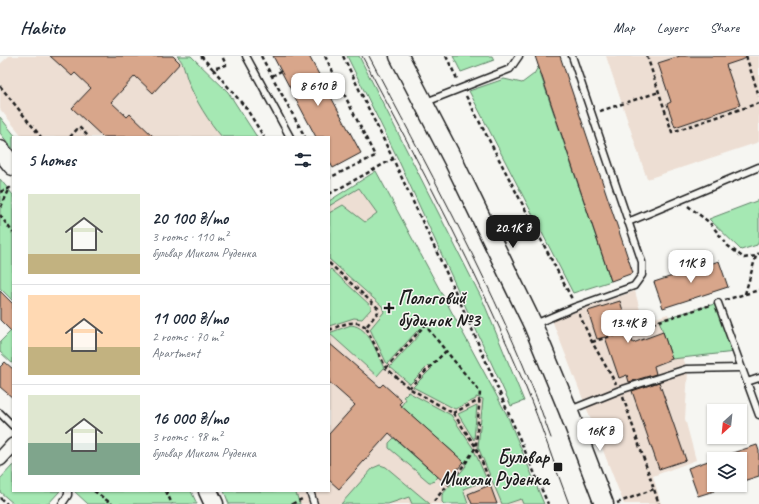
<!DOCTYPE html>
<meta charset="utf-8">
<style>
body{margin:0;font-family:Caveat,sans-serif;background:#f2f2f3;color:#1f2937;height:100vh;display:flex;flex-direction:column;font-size:15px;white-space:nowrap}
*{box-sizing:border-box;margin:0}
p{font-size:13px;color:#747a83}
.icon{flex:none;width:22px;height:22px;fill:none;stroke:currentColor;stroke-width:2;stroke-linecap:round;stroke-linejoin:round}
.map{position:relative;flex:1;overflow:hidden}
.details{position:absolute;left:12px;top:80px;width:318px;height:356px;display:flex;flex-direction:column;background:#fff;border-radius:0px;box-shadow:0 1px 3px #0004}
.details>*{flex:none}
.needle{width:26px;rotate:207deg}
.controls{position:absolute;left:707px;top:348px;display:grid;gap:8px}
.controls a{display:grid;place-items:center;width:40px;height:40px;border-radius:0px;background:#fff;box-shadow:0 1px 3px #0004;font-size:20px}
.price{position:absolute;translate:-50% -34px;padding:0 9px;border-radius:8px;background:#fff;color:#222;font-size:13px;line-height:26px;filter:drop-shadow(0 1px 2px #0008)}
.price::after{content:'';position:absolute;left:50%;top:24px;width:12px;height:9px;margin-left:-6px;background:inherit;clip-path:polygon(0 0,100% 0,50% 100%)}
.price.selected{background:#1c1c1c;color:#fff}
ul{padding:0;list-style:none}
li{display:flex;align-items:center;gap:12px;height:100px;padding:0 16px}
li+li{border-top:1px solid #e0e1e3}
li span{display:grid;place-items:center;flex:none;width:112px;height:80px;border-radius:0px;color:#555}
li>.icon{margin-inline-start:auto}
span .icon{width:48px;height:48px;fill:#fffc;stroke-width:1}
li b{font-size:17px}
h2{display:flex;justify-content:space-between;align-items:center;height:48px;padding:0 16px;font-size:17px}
header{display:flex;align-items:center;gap:24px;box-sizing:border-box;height:56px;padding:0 20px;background:#fff;border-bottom:1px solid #e0e1e3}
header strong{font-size:19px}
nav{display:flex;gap:22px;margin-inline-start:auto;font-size:14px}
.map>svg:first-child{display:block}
.built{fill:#edded3}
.green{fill:#a5e8b3;stroke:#608268}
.building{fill:#d8a68b;stroke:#1c1c1c}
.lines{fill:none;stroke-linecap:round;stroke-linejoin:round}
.lane-casing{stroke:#1c1c1c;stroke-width:9}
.street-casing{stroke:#1c1c1c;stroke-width:16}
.secondary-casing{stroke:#1c1c1c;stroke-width:21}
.path{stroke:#1c1c1c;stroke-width:2.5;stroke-dasharray:4 3;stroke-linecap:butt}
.lane{stroke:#f6f6f2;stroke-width:6}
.street{stroke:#f6f6f2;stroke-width:13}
.secondary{stroke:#f6f6f2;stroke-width:18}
.tram{stroke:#1c1c1c;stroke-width:1}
.poi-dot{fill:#1c1c1c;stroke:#f6f6f2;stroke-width:1.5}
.labels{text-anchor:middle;stroke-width:3;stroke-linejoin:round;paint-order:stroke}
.poi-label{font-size:19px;font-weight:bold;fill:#1c1c1c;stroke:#f6f6f2;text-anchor:start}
</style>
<header>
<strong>Habito</strong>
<nav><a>Map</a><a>Layers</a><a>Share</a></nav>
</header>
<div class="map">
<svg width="759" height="448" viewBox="0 0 759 448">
<rect width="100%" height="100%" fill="#f6f6f2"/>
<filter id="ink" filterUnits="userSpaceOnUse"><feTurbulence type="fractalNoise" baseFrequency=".025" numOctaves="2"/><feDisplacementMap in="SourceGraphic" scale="8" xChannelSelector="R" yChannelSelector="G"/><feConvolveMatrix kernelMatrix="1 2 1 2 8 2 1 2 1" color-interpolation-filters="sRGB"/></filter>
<g filter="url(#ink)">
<!-- built -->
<g class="built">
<polygon points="9,0 175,0 182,6 234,81 23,81 0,53 0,8"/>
<polygon points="606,0 759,0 759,86 647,123"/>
<polygon points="376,115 507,359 544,448 277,448 272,435 329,435 329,145"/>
<polygon points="635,235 643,266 668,258 688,316 685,363 696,404 653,420 661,448 624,448 552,264"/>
</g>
<!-- green -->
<g class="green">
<path d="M 177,0 L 191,0 L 228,36 L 257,81 L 222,81 C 209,66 195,44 188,25 C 184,15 185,7 177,0 Z"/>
<polygon points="347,0 359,0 483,245 524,345 511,350 397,101"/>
<polygon points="453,0 492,0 494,4 461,16"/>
<polygon points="538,11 611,225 573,237 469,35 504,23 522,27 534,18"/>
<polygon points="0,61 16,81 13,81 13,93 0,77"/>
<polygon points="376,115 507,359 544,448 523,448 521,443 506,448 502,448 478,391 483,343 476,341 476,343 455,353 413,331 432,312 429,309 410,328 390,311 419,279 417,275 387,308 370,273 384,256 382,250 329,203 329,157 343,149 365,166 377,157 359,132 329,150 329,145"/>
<polygon points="0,123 13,139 13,245 0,232"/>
<polygon points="759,144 759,185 757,189 741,194 709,163"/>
<polygon points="331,213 371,250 371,253 362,263 354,262 329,270 329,215"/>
<polygon points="718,247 735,296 672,303 659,264"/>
<path d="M 351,269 C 370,271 376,297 384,312 L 377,320 L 329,277 Z"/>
<polygon points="13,273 13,308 0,296 0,286"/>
<polygon points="408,336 451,359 473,392 487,424 463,433 468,448 444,448 442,446 442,439 466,410 464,406 401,350 406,343 403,341"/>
<polygon points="477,349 474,384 458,358"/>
<polygon points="394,382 438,421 433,426 429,426 389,392 389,387"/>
<polygon points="13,409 13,435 60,435 48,448 14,448 0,436 0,423"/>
<polygon points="380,409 386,411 430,448 412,448 409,441 388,448 341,448 373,412"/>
<polygon points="74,435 191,435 197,448 88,448"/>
<polygon points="224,435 295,435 300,448 229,448"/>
</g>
<!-- building -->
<g class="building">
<polygon points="50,0 173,0 180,7 153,37 135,20 111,46 127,61 130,58 154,81 103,81 72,52 91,32 75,17 72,20"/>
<polygon points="273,0 309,0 361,97 333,112 329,105 329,81 316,81"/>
<polygon points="535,0 560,0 633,217 611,225"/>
<polygon points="680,0 747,0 747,2 726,9 740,49 675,71 667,48 671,46 658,7"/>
<polygon points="719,205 728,231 663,252 654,226"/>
<polygon points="0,235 13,248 13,277 0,264"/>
<polygon points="620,245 633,287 663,276 672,303 654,310 656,318 629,326 627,319 619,322 605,281 597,283 588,255"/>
<polygon points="329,287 380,331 383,328 402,345 399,348 464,406 445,427 389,377 339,433 329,424 329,378 355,349 329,326"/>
<polygon points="5,306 13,313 13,342 0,331 0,311"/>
<polygon points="659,326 686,404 659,413 632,335"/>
<polygon points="757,389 759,395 759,420 740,426 740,403 721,403 720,401"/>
<polygon points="714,403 714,435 698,440 688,412"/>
<polygon points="490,429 497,448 472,448 468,438"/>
</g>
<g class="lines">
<!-- lane casing -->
<g class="lane-casing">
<g id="lane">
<polyline points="246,0 290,81"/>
<polyline points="426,46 510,13 519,0"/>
<polyline points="628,166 759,111"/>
<polyline points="718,247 759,359"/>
<polyline points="535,268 575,251 634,230 642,219 642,206 572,0"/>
<polyline points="747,326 759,322"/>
<polyline points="570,354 620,334 686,313 741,312"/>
<polyline points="0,357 13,370"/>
<polyline points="310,435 314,448"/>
<polyline points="62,448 68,439 68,435"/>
</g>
</g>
<!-- street casing -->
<g class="street-casing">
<polyline id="street" points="0,403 13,389"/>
</g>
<!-- secondary casing -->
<g class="secondary-casing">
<g id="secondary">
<polyline points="399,0 453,104 533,269 568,354 604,448"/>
<polyline points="0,94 13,110"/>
<polyline points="208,435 214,448"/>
</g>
</g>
<!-- path -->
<g class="path">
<polyline points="201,0 213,13 226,9 222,0"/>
<polyline points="261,0 305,81"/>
<polyline points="309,0 310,0"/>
<polyline points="325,0 375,100 329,122"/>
<polyline points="343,0 393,103 461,248 548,448"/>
<polyline points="446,0 458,25"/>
<polyline points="647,0 672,76 759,47"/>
<polyline points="746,0 759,40"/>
<polyline points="213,13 246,52 264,81"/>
<polyline points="272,20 281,15"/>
<polyline points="0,30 41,81"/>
<polyline points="466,40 572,243"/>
<polyline points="600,55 659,36"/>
<polyline points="70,81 79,71 89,81"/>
<polyline points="0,136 10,132 0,153"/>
<polyline points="329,138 393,103"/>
<polyline points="688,150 710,167 728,190 744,202 756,200"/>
<polyline points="0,159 13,177"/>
<polyline points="329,207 378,252 378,256 366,271 386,312 409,332 453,357 476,391 488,421"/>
<polyline points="745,238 756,200 759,197"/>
<polyline points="725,244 759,234"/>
<polyline points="579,258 592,286 616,328"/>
<path d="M 329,274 C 342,269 354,262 366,271"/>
<polyline points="592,286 711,249"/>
<polyline points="386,312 425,269 446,295 409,332"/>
<polyline points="623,341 659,448"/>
<polyline points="453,357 480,344"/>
<polyline points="94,435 112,448"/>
<polyline points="166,435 172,448"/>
<polyline points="0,442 7,448"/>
<polyline points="434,445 465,408 476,391 480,336 446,295"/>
<polyline points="617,447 654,433"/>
<polyline points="292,448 304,442"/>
</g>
<!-- lane -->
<use href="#lane" class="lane"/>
<!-- street -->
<use href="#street" class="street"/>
<!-- secondary -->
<use href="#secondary" class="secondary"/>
<!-- tram -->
<g class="tram">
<path d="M 362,0 C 420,109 478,218 526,332 C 542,370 554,409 569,448"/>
<path d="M 369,0 C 426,108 485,215 531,328 C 539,346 544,364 551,382"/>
</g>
</g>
</g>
<!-- markers -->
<g class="poi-dot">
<path d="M387 246h4v4h4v4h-4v4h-4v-4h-4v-4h4z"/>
<rect x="553" y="406" width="10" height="10" rx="2"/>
</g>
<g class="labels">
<!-- poi labels -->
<g class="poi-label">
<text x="398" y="248">Пологовий<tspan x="398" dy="22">будинок №3</tspan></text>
<text x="549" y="407" text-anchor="end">Бульвар<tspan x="549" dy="22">Миколи Руденка</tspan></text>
</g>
</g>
</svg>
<div class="controls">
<a><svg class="needle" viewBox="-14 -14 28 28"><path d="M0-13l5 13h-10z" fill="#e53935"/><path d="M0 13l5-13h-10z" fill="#747a83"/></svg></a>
<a><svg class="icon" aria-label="layers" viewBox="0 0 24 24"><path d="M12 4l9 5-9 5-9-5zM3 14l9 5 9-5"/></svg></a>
</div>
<b class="price" style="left:318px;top:51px">8 610 ₴</b>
<b class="price selected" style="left:513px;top:193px">20.1K ₴</b>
<b class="price" style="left:691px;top:228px">11K ₴</b>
<b class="price" style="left:628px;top:288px">13.4K ₴</b>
<b class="price" style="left:600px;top:396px">16K ₴</b>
<section class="details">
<h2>5 homes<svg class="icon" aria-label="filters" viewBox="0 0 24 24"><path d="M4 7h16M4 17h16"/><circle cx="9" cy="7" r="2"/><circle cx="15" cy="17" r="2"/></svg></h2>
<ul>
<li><span style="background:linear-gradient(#dfe7d0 75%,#c2b280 0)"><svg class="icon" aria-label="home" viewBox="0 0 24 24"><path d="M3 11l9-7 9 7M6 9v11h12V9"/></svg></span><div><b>20 100 ₴/mo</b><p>3 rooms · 110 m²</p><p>бульвар Миколи Руденка</p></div></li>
<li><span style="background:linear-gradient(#ffd9b3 65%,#c2b280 0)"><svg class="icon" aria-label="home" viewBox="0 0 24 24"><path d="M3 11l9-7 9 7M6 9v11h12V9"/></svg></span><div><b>11 000 ₴/mo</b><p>2 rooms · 70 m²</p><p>Apartment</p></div></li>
<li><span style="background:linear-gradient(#dfe7d0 60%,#7fa58c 0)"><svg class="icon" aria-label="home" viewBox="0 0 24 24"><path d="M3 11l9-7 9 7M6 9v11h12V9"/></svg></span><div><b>16 000 ₴/mo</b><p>3 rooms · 98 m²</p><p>бульвар Миколи Руденка</p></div></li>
</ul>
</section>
</div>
